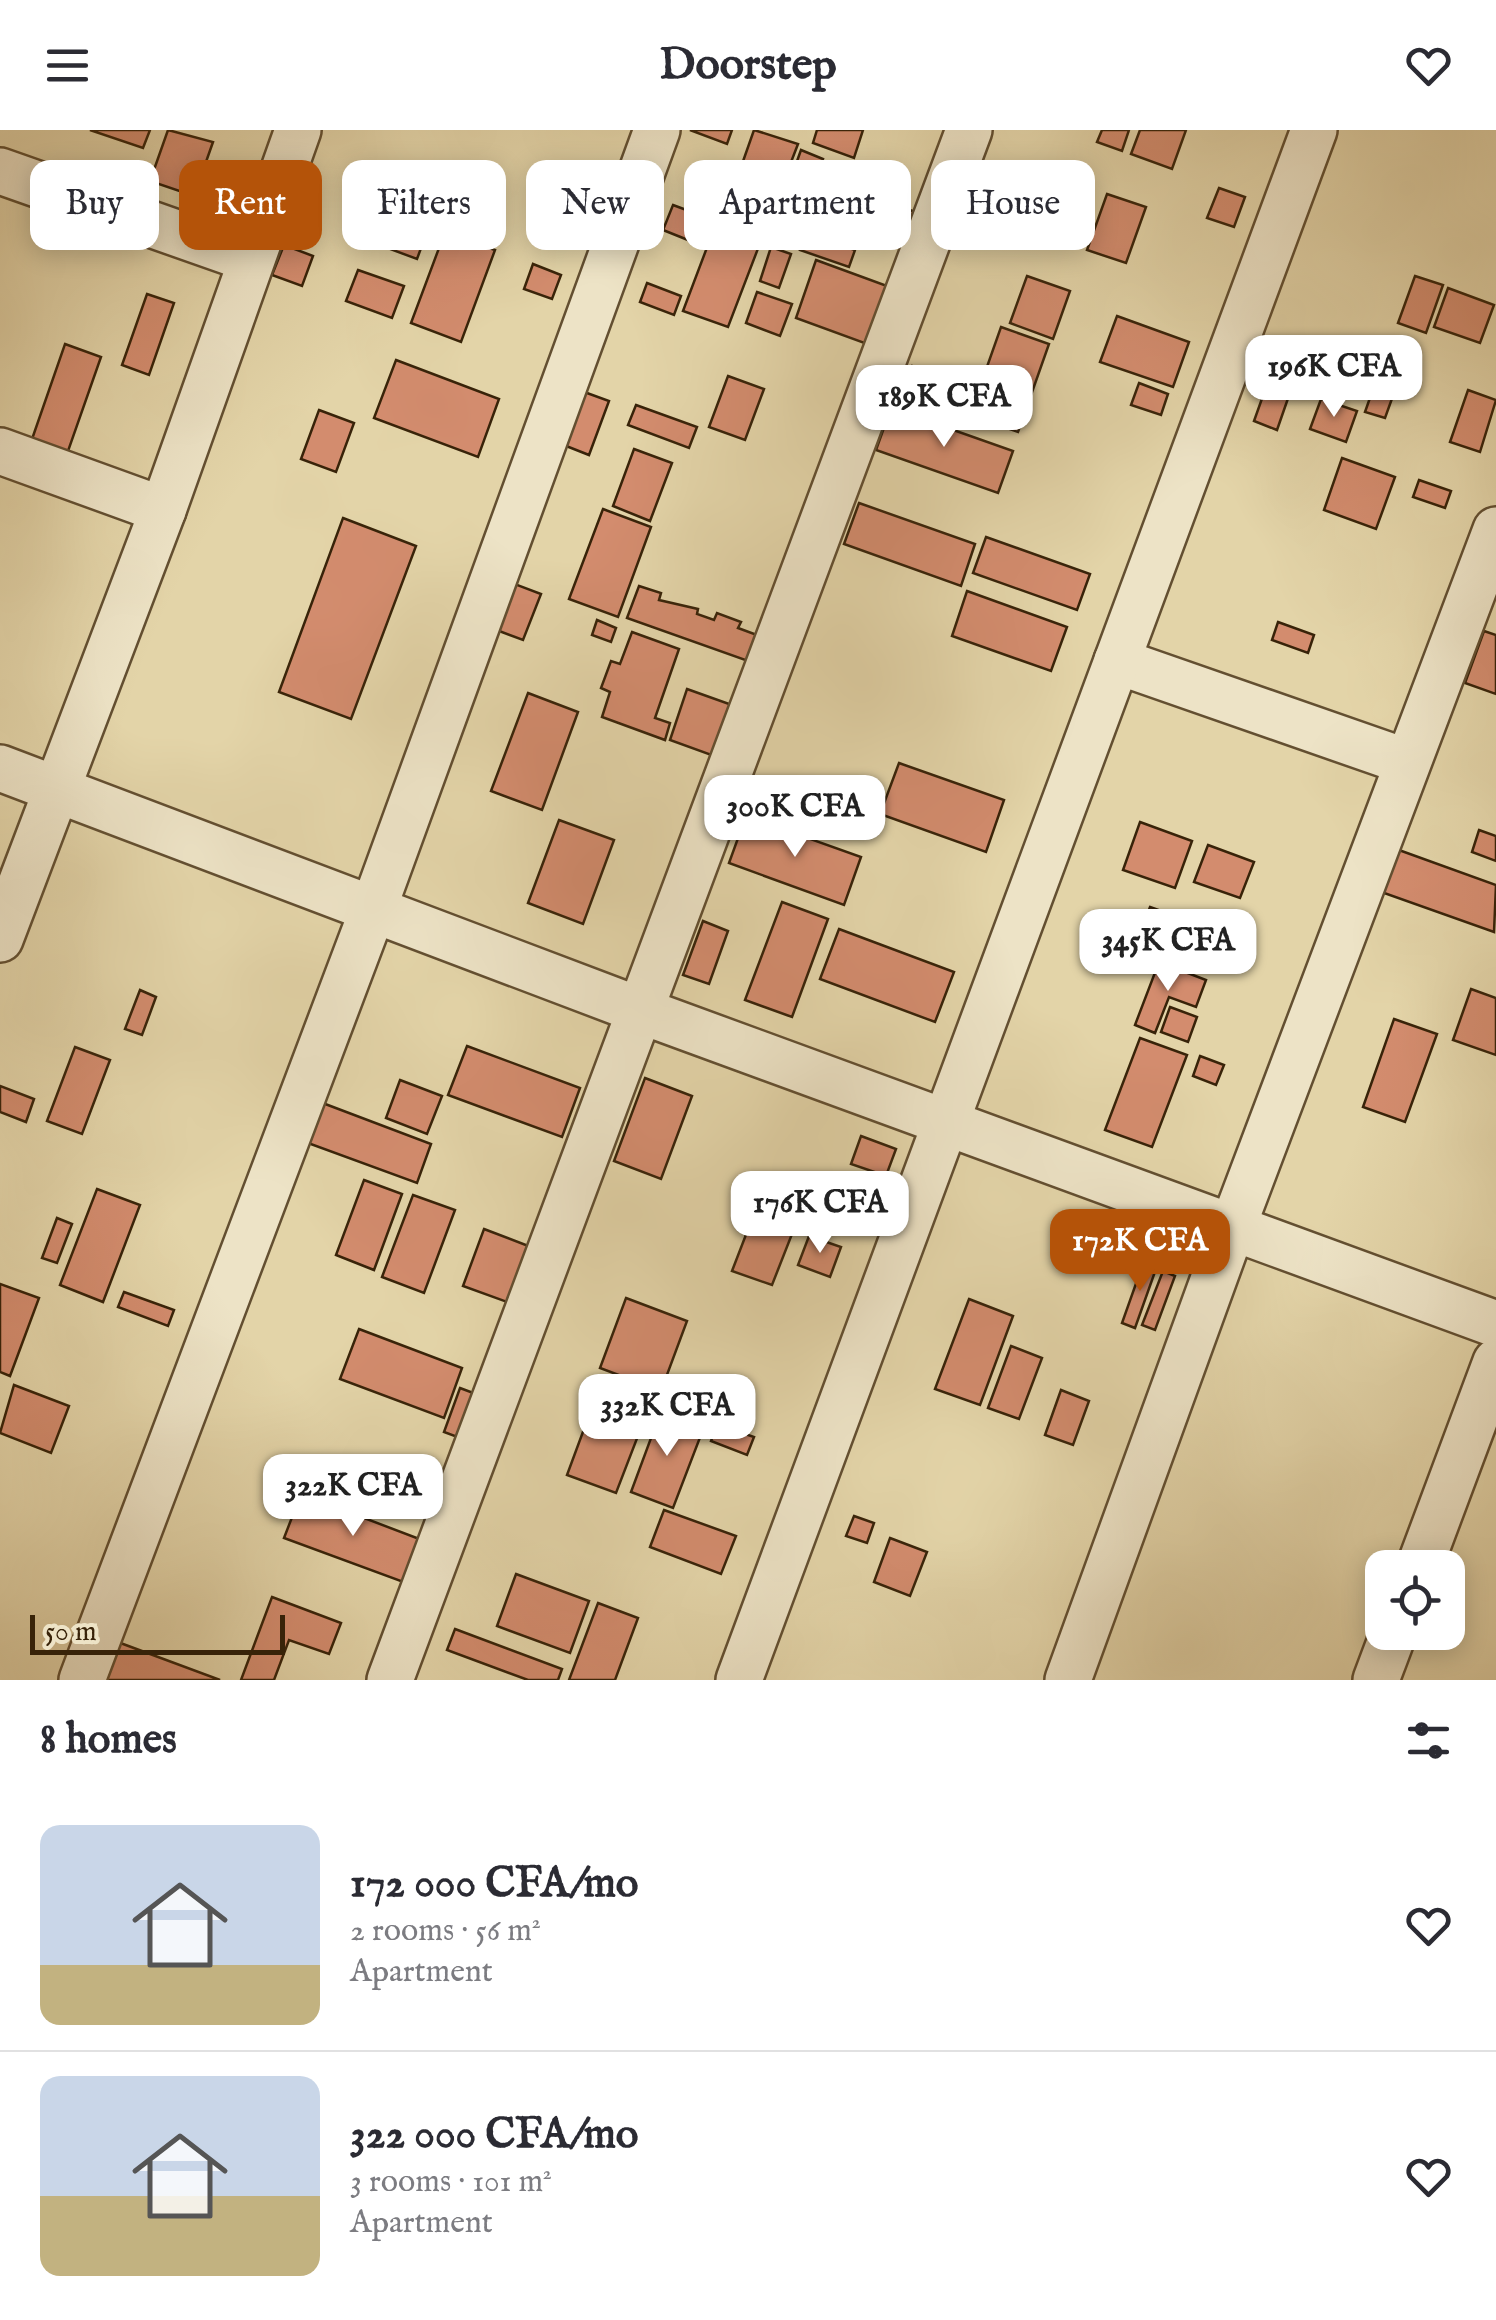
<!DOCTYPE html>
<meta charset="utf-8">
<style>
body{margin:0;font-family:"IM FELL English",serif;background:#f7f7f7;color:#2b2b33;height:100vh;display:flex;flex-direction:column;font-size:38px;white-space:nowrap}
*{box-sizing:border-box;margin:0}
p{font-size:32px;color:#7c7c81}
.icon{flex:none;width:55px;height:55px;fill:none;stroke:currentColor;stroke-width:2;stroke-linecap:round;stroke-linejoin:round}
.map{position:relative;height:1550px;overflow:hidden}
.panel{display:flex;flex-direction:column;background:#fff;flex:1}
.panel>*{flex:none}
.top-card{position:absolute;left:30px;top:30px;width:1438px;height:90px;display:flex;gap:20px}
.tools{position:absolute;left:1365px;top:1420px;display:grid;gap:20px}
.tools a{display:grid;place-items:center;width:100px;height:100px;border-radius:20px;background:#fff;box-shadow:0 5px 25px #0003;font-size:50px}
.scale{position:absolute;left:30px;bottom:25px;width:255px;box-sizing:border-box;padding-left:10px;border:5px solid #382309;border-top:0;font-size:28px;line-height:35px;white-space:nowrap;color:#382309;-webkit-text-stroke:8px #ede3c6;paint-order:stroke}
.price{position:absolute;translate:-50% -85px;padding:0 22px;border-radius:20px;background:#fff;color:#222;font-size:32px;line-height:65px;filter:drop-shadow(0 2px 5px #0008)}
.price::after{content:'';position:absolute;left:50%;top:60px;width:30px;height:22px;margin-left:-15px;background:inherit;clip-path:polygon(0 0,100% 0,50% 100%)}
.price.on{background:#b45309;color:#fff}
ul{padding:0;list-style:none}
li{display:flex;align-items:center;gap:30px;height:250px;padding:0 40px}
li+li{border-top:2px solid #e1e1e2}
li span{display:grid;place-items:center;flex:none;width:280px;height:200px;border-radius:20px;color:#555}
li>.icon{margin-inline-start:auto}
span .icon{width:120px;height:120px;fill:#fffc;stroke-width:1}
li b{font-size:42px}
h2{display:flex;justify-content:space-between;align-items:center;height:120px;padding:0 40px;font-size:42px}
.chip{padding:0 35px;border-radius:20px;background:#fff;box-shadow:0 5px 25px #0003;font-size:35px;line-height:90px}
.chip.on{background:#b45309;color:#fff}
header{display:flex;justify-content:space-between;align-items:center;height:130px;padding:0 40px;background:#fff;font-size:45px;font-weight:700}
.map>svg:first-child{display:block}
.building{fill:#d38c6e;stroke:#382309;stroke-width:2.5}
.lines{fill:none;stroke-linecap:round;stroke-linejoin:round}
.minor-casing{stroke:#634f31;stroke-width:50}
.minor{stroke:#ede3c6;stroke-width:45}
</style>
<header><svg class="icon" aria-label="menu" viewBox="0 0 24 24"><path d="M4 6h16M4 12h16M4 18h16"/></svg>Doorstep<svg class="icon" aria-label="heart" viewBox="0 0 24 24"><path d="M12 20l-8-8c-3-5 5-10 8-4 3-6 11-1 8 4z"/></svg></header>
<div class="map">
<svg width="1496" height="1550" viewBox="0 0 1496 1550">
<rect width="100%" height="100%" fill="#e3d4a8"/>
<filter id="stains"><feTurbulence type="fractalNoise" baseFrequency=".002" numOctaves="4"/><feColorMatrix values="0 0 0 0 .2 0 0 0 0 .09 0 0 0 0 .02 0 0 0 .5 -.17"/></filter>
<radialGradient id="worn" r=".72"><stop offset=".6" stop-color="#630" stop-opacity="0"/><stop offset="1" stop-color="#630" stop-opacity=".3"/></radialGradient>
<!-- building -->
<g class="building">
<polygon points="90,0 150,0 143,18"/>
<polygon points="168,0 213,12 194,66 150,51"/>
<polygon points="690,0 732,0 727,14"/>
<polygon points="754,0 798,14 783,53 741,37"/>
<polygon points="817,0 863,0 854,28 813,13"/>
<polygon points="1102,0 1129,0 1122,21 1097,12"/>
<polygon points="1140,0 1186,0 1172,39 1131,24"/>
<polygon points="801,20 823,29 794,113 771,104"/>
<polygon points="1219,58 1245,67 1234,97 1207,88"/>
<polygon points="359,64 431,91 417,129 345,102"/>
<polygon points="1107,64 1146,77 1126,133 1087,120"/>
<polygon points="673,75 708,88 698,114 663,100"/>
<polygon points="900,76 915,82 907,104 891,98"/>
<polygon points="717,91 762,108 728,197 683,181"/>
<polygon points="445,102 495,120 461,212 411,193"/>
<polygon points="806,103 855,120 849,137 800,120"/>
<polygon points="284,115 313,126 302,156 272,145"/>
<polygon points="771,117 791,124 779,158 760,151"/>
<polygon points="816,130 887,156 867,214 796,188"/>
<polygon points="533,134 561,145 552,169 524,159"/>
<polygon points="358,140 404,156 392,188 346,171"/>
<polygon points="1027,146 1070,161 1053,209 1010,193"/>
<polygon points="1415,146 1443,155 1426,203 1398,193"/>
<polygon points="647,153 681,166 674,185 640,172"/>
<polygon points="1448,158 1494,175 1480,213 1434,197"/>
<polygon points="757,162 792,174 780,206 746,193"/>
<polygon points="147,164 174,173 149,245 122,235"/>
<polygon points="1117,186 1189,212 1173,257 1100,232"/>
<polygon points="1001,197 1049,214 1018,302 970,285"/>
<polygon points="65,214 101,227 67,324 31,312"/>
<polygon points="1354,216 1377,224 1369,248 1346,239"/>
<polygon points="396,230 499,269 478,327 374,288"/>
<polygon points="1383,231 1403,238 1385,288 1365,282"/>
<polygon points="912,236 971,257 961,286 901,264"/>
<polygon points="728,246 764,259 745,310 709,297"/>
<polygon points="1270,246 1293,254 1277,300 1254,291"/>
<polygon points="1139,253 1168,264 1161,285 1131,275"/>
<polygon points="576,259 609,271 589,325 556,312"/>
<polygon points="1468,260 1496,270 1480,322 1450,312"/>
<polygon points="1321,269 1357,281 1346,312 1310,299"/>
<polygon points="636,275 697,297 689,318 628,295"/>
<polygon points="891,278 1013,321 998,363 876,320"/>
<polygon points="319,280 354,293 336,342 301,329"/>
<polygon points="634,319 672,333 650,391 613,376"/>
<polygon points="1342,328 1395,347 1376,399 1324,380"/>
<polygon points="1419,350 1451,361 1445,378 1413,367"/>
<polygon points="859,373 975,414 961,456 844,414"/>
<polygon points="603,379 651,397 618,487 569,469"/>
<polygon points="343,388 416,416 351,589 279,562"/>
<polygon points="986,407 1090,444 1077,480 973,443"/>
<polygon points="504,450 541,464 523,510 486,496"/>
<polygon points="639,456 661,463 659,470 698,479 697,484 714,490 717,483 741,492 738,498 757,505 748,531 627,488"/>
<polygon points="967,461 1067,497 1051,541 952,506"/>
<polygon points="597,490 616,498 611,512 592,505"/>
<polygon points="1278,492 1314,505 1308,523 1272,510"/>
<polygon points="1484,501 1496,505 1496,564 1465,553"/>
<polygon points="632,502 679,519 655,588 670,593 665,610 602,587 610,562 601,558 611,531 620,534"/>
<polygon points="687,559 732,575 714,626 670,610"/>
<polygon points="528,563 578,582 542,680 491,661"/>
<polygon points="899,633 1004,670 986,722 880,684"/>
<polygon points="746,686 861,727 844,775 729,733"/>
<polygon points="559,690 614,710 583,794 528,773"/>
<polygon points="1140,692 1192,711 1175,758 1123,740"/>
<polygon points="1479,700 1496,706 1496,731 1472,722"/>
<polygon points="1208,715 1254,732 1240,768 1194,752"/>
<polygon points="1385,715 1496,755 1494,802 1370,758"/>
<polygon points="782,772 828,789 792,887 745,870"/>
<polygon points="1150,777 1167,783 1161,801 1143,795"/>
<polygon points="703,791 728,801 709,854 683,845"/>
<polygon points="839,799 954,842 935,892 820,849"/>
<polygon points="1164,803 1192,813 1184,837 1155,827"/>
<polygon points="1159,832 1206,850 1196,877 1169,867 1155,903 1135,895"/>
<polygon points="1471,859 1496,868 1496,925 1453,910"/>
<polygon points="140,860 156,867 142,905 125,899"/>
<polygon points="1170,877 1197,887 1188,912 1161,902"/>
<polygon points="1394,889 1437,904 1405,992 1363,977"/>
<polygon points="1140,908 1187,925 1152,1017 1105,1000"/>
<polygon points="467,916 580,958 562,1007 448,965"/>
<polygon points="75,917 110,930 82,1004 47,991"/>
<polygon points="1200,926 1224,935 1216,955 1193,946"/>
<polygon points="645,948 692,966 661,1049 614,1031"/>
<polygon points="400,950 442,966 427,1004 386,988"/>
<polygon points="0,956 34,969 26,992 0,982"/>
<polygon points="312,969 431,1014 417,1053 297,1009"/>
<polygon points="861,1006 896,1019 886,1046 851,1034"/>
<polygon points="364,1050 402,1064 374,1140 336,1125"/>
<polygon points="97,1059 140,1075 103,1172 60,1155"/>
<polygon points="413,1065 455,1080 424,1163 382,1147"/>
<polygon points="57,1088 72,1094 57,1133 42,1128"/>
<polygon points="752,1089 792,1104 772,1155 732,1141"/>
<polygon points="484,1099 531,1117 510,1173 463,1156"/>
<polygon points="809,1106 841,1117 830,1147 798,1135"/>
<polygon points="1144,1131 1157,1136 1135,1198 1122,1193"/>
<polygon points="1163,1141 1175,1146 1155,1200 1142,1195"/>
<polygon points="0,1154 39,1168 10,1246 0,1242"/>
<polygon points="124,1162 174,1180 168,1196 118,1177"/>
<polygon points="626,1168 687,1191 661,1261 600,1238"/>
<polygon points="969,1169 1013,1186 980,1275 935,1259"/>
<polygon points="359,1199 462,1238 444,1288 340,1249"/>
<polygon points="1011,1216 1042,1228 1019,1289 988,1278"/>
<polygon points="601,1253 651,1272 616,1363 567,1345"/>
<polygon points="14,1255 69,1276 51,1323 0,1303"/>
<polygon points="460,1258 476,1264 460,1308 444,1302"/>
<polygon points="1061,1260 1089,1271 1073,1315 1045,1305"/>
<polygon points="661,1281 704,1297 673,1378 631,1362"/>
<polygon points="717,1294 754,1307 747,1325 711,1311"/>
<polygon points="301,1364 422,1410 406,1453 284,1408"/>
<polygon points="664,1380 736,1406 721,1444 650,1417"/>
<polygon points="854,1386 874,1393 867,1413 846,1406"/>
<polygon points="890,1408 927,1422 910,1466 874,1452"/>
<polygon points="516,1444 589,1471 570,1523 497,1496"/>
<polygon points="272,1467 341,1493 329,1524 289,1510 274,1550 241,1550"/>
<polygon points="598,1473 638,1488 615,1550 569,1550"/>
<polygon points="455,1499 562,1539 558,1550 528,1550 447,1520"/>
<polygon points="115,1511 220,1550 101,1550"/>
</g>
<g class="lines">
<!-- minor casing -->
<g class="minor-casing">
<g id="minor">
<polyline points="0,41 250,129"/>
<polyline points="0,321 163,380"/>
<polyline points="1117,531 1407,632"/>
<polyline points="0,638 639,880 1496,1194"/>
<polyline points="0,809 163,380 298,0"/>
<polyline points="1419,1438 1496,1232"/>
<polyline points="82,1550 374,777 657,0"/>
<polyline points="390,1550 969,0"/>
<polyline points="739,1550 1314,0"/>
<polyline points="1068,1550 1233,1096 1496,400"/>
<polyline points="1376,1550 1394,1502"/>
</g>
</g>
<!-- minor -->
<use href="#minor" class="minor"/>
</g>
<rect width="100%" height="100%" filter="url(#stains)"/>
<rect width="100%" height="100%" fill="url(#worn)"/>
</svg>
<div class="tools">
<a><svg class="icon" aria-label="locate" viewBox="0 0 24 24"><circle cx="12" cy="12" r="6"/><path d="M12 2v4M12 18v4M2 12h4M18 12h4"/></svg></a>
</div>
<div class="scale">50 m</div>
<b class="price" style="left:1334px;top:290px">196K CFA</b>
<b class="price" style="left:944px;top:320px">189K CFA</b>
<b class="price" style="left:795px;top:730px">300K CFA</b>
<b class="price" style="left:1168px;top:864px">345K CFA</b>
<b class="price" style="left:820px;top:1126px">176K CFA</b>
<b class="price on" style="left:1140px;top:1164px">172K CFA</b>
<b class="price" style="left:667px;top:1329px">332K CFA</b>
<b class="price" style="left:353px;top:1409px">322K CFA</b>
<div class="top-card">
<a class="chip">Buy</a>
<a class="chip on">Rent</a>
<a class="chip">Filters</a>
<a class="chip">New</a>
<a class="chip">Apartment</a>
<a class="chip">House</a>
</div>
</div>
<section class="panel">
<h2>8 homes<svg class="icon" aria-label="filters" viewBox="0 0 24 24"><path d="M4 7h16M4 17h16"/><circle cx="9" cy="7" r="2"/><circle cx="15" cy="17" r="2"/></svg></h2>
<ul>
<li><span style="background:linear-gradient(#c9d6e8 70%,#c2b280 0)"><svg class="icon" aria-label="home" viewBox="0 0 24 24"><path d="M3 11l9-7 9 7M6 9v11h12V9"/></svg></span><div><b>172 000 CFA/mo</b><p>2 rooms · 56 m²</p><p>Apartment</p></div><svg class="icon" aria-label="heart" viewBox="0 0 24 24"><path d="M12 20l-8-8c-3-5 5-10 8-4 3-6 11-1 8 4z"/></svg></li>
<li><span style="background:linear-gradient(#c9d6e8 60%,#c2b280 0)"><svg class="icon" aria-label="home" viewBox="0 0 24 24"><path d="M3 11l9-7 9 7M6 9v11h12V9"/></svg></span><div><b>322 000 CFA/mo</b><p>3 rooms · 101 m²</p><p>Apartment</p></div><svg class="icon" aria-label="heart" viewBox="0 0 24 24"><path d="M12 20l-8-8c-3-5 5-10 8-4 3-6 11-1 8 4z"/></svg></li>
</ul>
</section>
